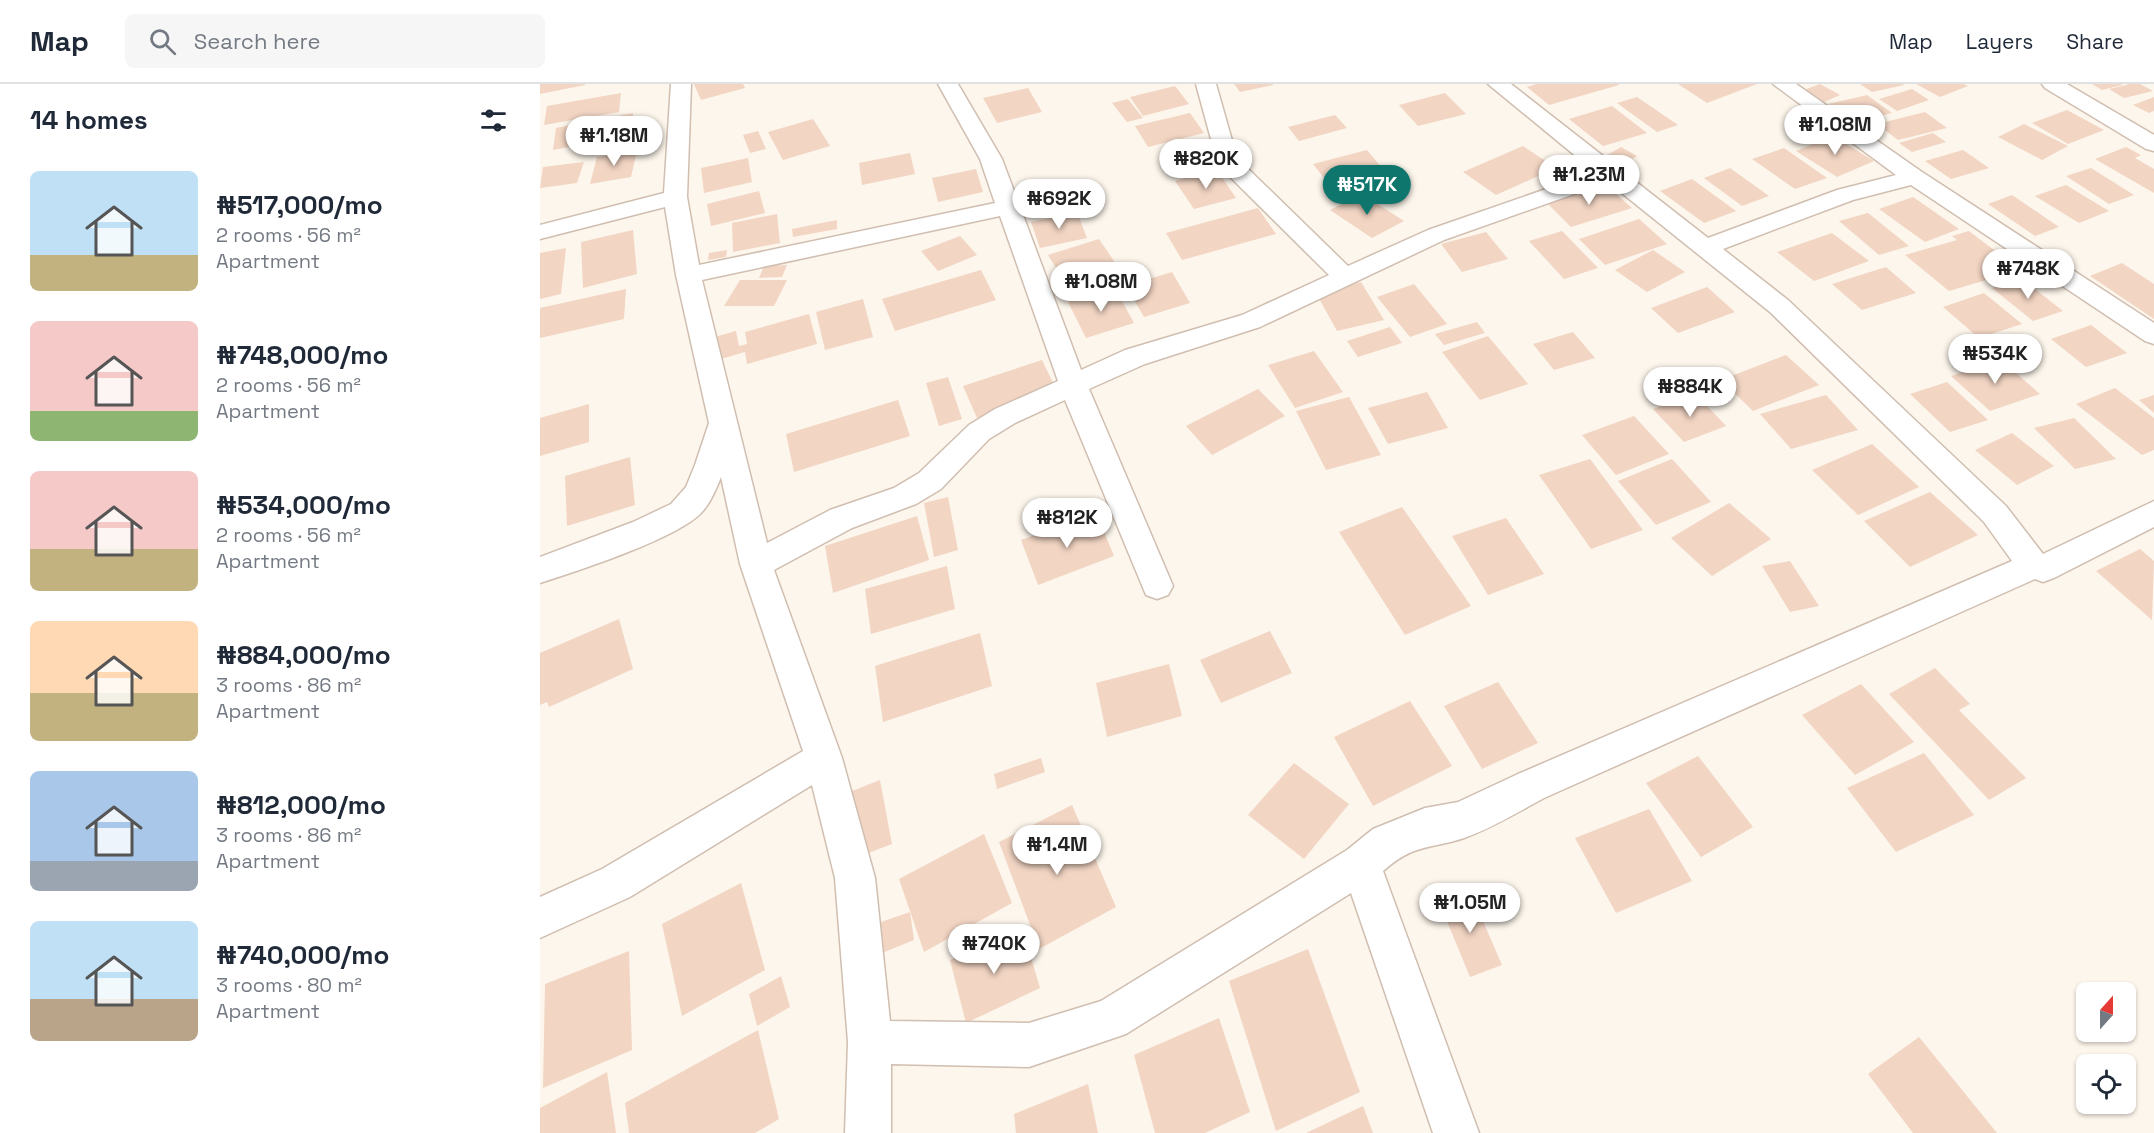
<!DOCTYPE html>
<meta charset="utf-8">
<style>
body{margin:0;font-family:"Space Grotesk",sans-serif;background:#f6f6f7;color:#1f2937;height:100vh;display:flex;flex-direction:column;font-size:22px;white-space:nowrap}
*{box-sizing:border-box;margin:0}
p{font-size:20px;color:#747a83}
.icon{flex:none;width:33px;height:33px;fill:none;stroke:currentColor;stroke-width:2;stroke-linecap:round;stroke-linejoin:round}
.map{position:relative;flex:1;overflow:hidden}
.details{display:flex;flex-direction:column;background:#fff;width:540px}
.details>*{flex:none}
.needle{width:39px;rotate:21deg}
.fabs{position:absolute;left:1536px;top:898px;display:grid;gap:12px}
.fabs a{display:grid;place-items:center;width:60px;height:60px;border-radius:9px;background:#fff;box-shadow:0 2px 4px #0004;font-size:30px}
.price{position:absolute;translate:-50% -51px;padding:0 14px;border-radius:21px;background:#fff;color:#222;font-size:20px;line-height:39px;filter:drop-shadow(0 2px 3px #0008)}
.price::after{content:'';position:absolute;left:50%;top:36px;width:18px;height:14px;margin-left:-9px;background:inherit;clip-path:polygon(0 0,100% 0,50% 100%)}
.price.active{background:#0f766e;color:#fff}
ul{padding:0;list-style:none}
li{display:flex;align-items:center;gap:18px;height:150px;padding:0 30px}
li span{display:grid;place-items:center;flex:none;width:168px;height:120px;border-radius:9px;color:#555}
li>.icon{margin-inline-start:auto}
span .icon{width:72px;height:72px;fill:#fffc;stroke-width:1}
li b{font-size:26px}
h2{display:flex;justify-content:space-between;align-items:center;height:72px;padding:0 30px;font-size:26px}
header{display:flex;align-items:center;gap:36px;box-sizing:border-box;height:84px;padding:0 30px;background:#fff;border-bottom:2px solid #e0e1e3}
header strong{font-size:28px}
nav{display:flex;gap:33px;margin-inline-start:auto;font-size:21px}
.search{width:420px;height:54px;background:#f6f6f7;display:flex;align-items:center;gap:15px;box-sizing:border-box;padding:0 21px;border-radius:9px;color:#747a83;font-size:22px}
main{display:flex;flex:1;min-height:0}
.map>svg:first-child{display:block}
.building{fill:#f2d5c3}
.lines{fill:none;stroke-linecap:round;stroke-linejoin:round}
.street-casing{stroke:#d0beb0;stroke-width:3}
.street{fill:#fff;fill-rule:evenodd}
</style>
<header>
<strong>Map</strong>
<div class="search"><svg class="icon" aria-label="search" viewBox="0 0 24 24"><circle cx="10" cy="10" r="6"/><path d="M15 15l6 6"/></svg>Search here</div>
<nav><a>Map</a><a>Layers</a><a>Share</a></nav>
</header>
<main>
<section class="details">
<h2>14 homes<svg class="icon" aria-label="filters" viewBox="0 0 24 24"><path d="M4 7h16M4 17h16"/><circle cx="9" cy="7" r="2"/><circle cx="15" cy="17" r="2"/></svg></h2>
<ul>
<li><span style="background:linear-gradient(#bfe0f5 70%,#c2b280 0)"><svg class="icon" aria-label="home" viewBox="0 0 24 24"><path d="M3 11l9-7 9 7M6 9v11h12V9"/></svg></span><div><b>₦517,000/mo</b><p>2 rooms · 56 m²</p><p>Apartment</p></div></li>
<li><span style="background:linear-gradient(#f6c9c9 75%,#8fb573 0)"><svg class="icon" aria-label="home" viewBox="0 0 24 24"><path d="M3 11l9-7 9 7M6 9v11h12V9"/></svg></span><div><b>₦748,000/mo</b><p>2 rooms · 56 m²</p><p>Apartment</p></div></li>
<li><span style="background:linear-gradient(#f6c9c9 65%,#c2b280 0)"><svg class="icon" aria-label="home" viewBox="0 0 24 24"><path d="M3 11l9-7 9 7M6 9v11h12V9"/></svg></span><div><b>₦534,000/mo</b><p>2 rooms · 56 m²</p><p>Apartment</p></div></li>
<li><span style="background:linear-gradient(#ffd9b3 60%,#c2b280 0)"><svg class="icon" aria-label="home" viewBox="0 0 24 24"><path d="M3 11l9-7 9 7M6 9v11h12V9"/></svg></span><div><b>₦884,000/mo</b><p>3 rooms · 86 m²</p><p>Apartment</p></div></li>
<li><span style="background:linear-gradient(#a9c7e8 75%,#9aa5b1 0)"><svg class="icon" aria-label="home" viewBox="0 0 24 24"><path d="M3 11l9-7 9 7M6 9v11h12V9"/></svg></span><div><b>₦812,000/mo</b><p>3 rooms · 86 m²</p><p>Apartment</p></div></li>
<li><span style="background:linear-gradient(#bfe0f5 65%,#b9a48a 0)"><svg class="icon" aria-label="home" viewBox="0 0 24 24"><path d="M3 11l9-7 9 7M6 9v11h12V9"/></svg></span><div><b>₦740,000/mo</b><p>3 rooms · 80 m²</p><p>Apartment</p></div></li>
</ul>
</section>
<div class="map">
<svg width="1614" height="1049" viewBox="0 0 1614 1049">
<rect width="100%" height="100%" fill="#fdf6ec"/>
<!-- building -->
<g class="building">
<polygon points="0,0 45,0 45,1 0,10"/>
<polygon points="154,0 203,0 205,4 161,16"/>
<polygon points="694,0 733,0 733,1 700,8"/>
<polygon points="996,0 1079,0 1079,1 1009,21 987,3"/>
<polygon points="1138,0 1217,0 1167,19"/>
<polygon points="1280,0 1300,11 1284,18 1264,6"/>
<polygon points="1320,0 1363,0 1364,1 1332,8"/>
<polygon points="1376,0 1424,0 1428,2 1400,13"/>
<polygon points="1552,0 1582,0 1582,1 1562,6"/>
<polygon points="1590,0 1600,0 1613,7 1584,14 1569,5"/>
<polygon points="635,2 649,20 603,32 590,13"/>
<polygon points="488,4 502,28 457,39 443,14"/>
<polygon points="1372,5 1389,16 1357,27 1339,15"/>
<polygon points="81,9 79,28 4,41 7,22"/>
<polygon points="905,9 926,30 878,42 859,21"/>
<polygon points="1327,11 1352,29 1312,39 1288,20"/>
<polygon points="1097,13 1138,41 1117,48 1077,19"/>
<polygon points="1614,13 1614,27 1609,29 1593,21"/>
<polygon points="588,15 603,34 587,38 572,19"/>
<polygon points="1072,22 1107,49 1063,62 1029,35"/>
<polygon points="1527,26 1564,46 1528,60 1492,39"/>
<polygon points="1385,28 1407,44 1358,56 1337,40"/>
<polygon points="93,29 92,51 13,66 16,44"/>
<polygon points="650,29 664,49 608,63 595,42"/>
<polygon points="795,31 807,44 759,57 748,43"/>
<polygon points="273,35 290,62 243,76 228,48"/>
<polygon points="1484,40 1528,62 1502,76 1458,53"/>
<polygon points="218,47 226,65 210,69 203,51"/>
<polygon points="1393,49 1406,58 1372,68 1359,59"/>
<polygon points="1293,52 1334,77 1297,93 1256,67"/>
<polygon points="983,62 1016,84 956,111 923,88"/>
<polygon points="1081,63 1097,72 1081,82 1064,73"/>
<polygon points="1586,63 1601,71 1595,74 1614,85 1614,109 1555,75"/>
<polygon points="1244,64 1287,94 1255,105 1212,75"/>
<polygon points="827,66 847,90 792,104 773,80"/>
<polygon points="1423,66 1449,84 1411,95 1385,77"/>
<polygon points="97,67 91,93 50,100 57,73"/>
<polygon points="370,69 375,90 322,101 319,79"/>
<polygon points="208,74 212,98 164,109 161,84"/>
<polygon points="44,78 37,99 0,104 3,83"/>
<polygon points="1190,84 1229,112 1202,122 1164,94"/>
<polygon points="1551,84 1594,111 1569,120 1526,92"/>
<polygon points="436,85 443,108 398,118 392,94"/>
<polygon points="677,86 696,114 654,125 635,97"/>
<polygon points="1152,95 1196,127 1164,139 1120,107"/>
<polygon points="1526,101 1569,127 1539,139 1495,112"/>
<polygon points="1067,102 1092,124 1031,143 1007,119"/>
<polygon points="219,107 225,129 171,142 167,120"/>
<polygon points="822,110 864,137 832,154 790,126"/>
<polygon points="1472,111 1519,143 1495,152 1448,120"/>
<polygon points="1373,113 1419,145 1385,158 1339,125"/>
<polygon points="718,124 736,150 642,176 626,149"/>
<polygon points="537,128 547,154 500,164 491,138"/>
<polygon points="1328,129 1369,162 1339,171 1299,137"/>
<polygon points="237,130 240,159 193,168 192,139"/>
<polygon points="1099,135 1127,160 1065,181 1039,155"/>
<polygon points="297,136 297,145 253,153 252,145"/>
<polygon points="93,146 97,190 43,204 41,158"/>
<polygon points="1022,147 1058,184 1024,195 989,157"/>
<polygon points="1429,147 1480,186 1409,207 1365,171 1417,156 1412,152"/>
<polygon points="946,148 968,175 922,188 901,160"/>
<polygon points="1292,149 1329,177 1274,197 1237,168"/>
<polygon points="420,152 437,171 398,187 381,167"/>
<polygon points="559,155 580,186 528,203 508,171"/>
<polygon points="26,164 21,210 0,215 0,169"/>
<polygon points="187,166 186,173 168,176 169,169"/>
<polygon points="1113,166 1145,188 1107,208 1075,186"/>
<polygon points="1582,179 1614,200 1614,235 1550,192"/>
<polygon points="247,181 242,193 219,194 224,182"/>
<polygon points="1346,183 1376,209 1322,226 1292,200"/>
<polygon points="441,186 456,216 355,247 342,215"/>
<polygon points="632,188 650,219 604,233 586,202"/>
<polygon points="1482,195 1523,227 1493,237 1452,204"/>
<polygon points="200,196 247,196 234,222 184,222"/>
<polygon points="821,198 844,236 797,247 776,209"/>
<polygon points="874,200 907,240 870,253 837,213"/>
<polygon points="1167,203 1195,228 1138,249 1111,224"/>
<polygon points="575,204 594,239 546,254 528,218"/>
<polygon points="86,205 84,235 0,254 0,224"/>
<polygon points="1444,209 1482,240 1439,254 1403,223"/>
<polygon points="323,215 333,253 285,266 276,228"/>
<polygon points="269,230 277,260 207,280 205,268 174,277 171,254 196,247 199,262 207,260 205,248"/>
<polygon points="937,238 945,249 904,261 895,250"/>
<polygon points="1551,241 1587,269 1546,283 1511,255"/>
<polygon points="850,243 862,259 818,273 807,257"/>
<polygon points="1033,248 1055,274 1014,286 993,260"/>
<polygon points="948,252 988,300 940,316 902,268"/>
<polygon points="774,267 803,308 755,324 728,281"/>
<polygon points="1246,271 1279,301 1213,327 1181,296"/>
<polygon points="502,276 517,307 437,334 423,302"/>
<polygon points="1461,276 1500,310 1450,327 1411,292"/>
<polygon points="408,293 422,335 399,342 386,299"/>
<polygon points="1407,298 1448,336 1410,348 1370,310"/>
<polygon points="1575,304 1614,334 1614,366 1602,371 1536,320"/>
<polygon points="718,305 745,332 672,371 646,342"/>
<polygon points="887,308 908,344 848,360 828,324"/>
<polygon points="1155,309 1186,342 1144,358 1113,325"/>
<polygon points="1286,311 1318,346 1251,365 1220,330"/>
<polygon points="1614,311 1614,329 1599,316"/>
<polygon points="809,313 841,371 786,386 756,327"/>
<polygon points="358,316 370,352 254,388 246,350"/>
<polygon points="49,320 49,358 0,372 0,334"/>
<polygon points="1094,332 1129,370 1076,391 1042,351"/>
<polygon points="1534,334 1576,375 1535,385 1494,344"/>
<polygon points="1472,349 1514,382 1477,401 1435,366"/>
<polygon points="1332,360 1379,403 1318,431 1272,386"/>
<polygon points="90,373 95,421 27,442 25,392"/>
<polygon points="1050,375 1103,446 1051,465 999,391"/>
<polygon points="1132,375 1171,418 1116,441 1078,397"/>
<polygon points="1390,408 1438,451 1370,483 1324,437"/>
<polygon points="408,413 418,466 394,473 384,419"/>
<polygon points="1189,419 1231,455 1172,492 1131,454"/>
<polygon points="862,423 931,522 865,551 799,448"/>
<polygon points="556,429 574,472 498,501 481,456"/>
<polygon points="377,432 389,476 293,509 285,462"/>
<polygon points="966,434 1004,490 948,511 912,452"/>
<polygon points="1600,465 1614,477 1612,536 1556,487"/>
<polygon points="1250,477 1279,522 1250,528 1222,482"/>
<polygon points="407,482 415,525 331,550 325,505"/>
<polygon points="79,535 93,585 9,623 7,618 0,621 0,569"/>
<polygon points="730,547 752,589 681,619 660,576"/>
<polygon points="440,549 452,602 343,638 335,582"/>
<polygon points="629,580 642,632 567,653 556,599"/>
<polygon points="1395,584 1430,620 1419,626 1486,694 1449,716 1349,610"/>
<polygon points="958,598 998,659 942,685 904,622"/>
<polygon points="1321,600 1374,658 1315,691 1262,631"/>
<polygon points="870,617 912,682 833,722 794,653"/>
<polygon points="1384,669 1434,731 1356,768 1307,704"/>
<polygon points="1158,672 1213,743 1161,773 1106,699"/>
<polygon points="501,674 505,688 457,705 454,690"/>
<polygon points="754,679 809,720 764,775 708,731"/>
<polygon points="340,696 352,760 313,775 302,711"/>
<polygon points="532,721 576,823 499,865 459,758"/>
<polygon points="1109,725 1152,797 1076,829 1035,754"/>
<polygon points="444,750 472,819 384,868 359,795"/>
<polygon points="201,799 225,886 142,932 122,840"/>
<polygon points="930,807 962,881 930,893 899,818"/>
<polygon points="370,828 374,856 342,869 338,839"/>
<polygon points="482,843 500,904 426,939 410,876"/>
<polygon points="768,865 820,1008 736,1047 689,897"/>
<polygon points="89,867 92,966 3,1004 5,900"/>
<polygon points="241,892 250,923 217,942 209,910"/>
<polygon points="679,934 710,1028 665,1049 615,1049 594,971"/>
<polygon points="218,946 239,1035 215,1049 89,1049 85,1019"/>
<polygon points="1379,953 1457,1049 1373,1049 1328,990"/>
<polygon points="67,988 76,1049 0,1049 0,1024"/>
<polygon points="548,1000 558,1049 476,1049 474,1030"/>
<polygon points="823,1022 833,1049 766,1049"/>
</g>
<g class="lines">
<!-- street casing -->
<g class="street-casing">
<g id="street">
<path d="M 131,0 L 151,0 L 147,113 L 159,181 L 455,119 L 440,75 L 398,0 L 418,0 L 462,75 L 541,286 L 585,266 L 702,231 L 789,191 L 678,81 L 656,0 L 676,0 L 697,74 L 808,182 L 888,146 L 1055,88 L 948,0 L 971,0 L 1168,154 L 1297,106 L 1356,91 L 1233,0 L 1256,0 L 1382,88 L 1614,239 L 1614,260 L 1605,257 L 1371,101 L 1313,116 L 1183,165 L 1248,216 L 1466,422 L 1503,470 L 1614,417 L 1614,443 L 1514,494 L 1503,498 L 1495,495 L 1004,714 C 978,728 952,744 924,754 C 888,766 875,759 843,787 L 939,1049 L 893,1049 L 811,809 L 586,950 L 489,983 L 351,980 L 351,1049 L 305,1049 L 308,958 L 295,794 L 272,701 L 90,813 L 0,854 L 0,813 L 62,785 L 263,667 L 200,480 L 181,393 C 176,405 170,420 161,429 C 136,455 37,487 0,499 L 0,473 L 93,438 L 131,420 L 146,403 L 155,381 L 169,339 L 136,191 L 125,123 L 0,155 L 0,141 L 124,109 ZM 1068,98 L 1230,228 L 1444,438 L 1472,477 L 978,690 L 918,718 L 885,724 L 833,745 L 807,766 L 561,917 L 489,939 L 350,937 L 335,794 L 302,674 L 234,486 L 312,444 L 376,420 L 401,405 L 449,355 L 475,339 L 525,316 L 606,511 L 617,515 L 628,511 L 633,502 L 549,305 L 605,280 L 720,243 L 904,156 ZM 460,132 L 518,297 L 455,325 L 429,341 L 379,389 L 354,404 L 290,426 L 227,459 L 162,196 Z"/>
<polygon points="1502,0 1527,0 1614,51 1614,67 1606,65 1505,4"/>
</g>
</g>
<!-- street -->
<use href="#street" class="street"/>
</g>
</svg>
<div class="fabs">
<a><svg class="needle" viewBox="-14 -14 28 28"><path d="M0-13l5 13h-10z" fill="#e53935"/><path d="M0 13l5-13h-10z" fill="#747a83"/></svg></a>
<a><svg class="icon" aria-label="locate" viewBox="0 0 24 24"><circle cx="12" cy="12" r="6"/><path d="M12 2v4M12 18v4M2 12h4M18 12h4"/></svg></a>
</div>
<b class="price" style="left:1295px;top:72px">₦1.08M</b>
<b class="price" style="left:74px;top:83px">₦1.18M</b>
<b class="price" style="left:666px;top:106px">₦820K</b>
<b class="price" style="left:1049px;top:122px">₦1.23M</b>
<b class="price active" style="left:827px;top:132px">₦517K</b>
<b class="price" style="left:519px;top:146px">₦692K</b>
<b class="price" style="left:1488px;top:216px">₦748K</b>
<b class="price" style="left:561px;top:229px">₦1.08M</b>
<b class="price" style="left:1455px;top:301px">₦534K</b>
<b class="price" style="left:1150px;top:334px">₦884K</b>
<b class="price" style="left:527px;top:465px">₦812K</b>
<b class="price" style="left:517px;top:792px">₦1.4M</b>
<b class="price" style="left:930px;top:850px">₦1.05M</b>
<b class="price" style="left:454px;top:891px">₦740K</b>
</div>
</main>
